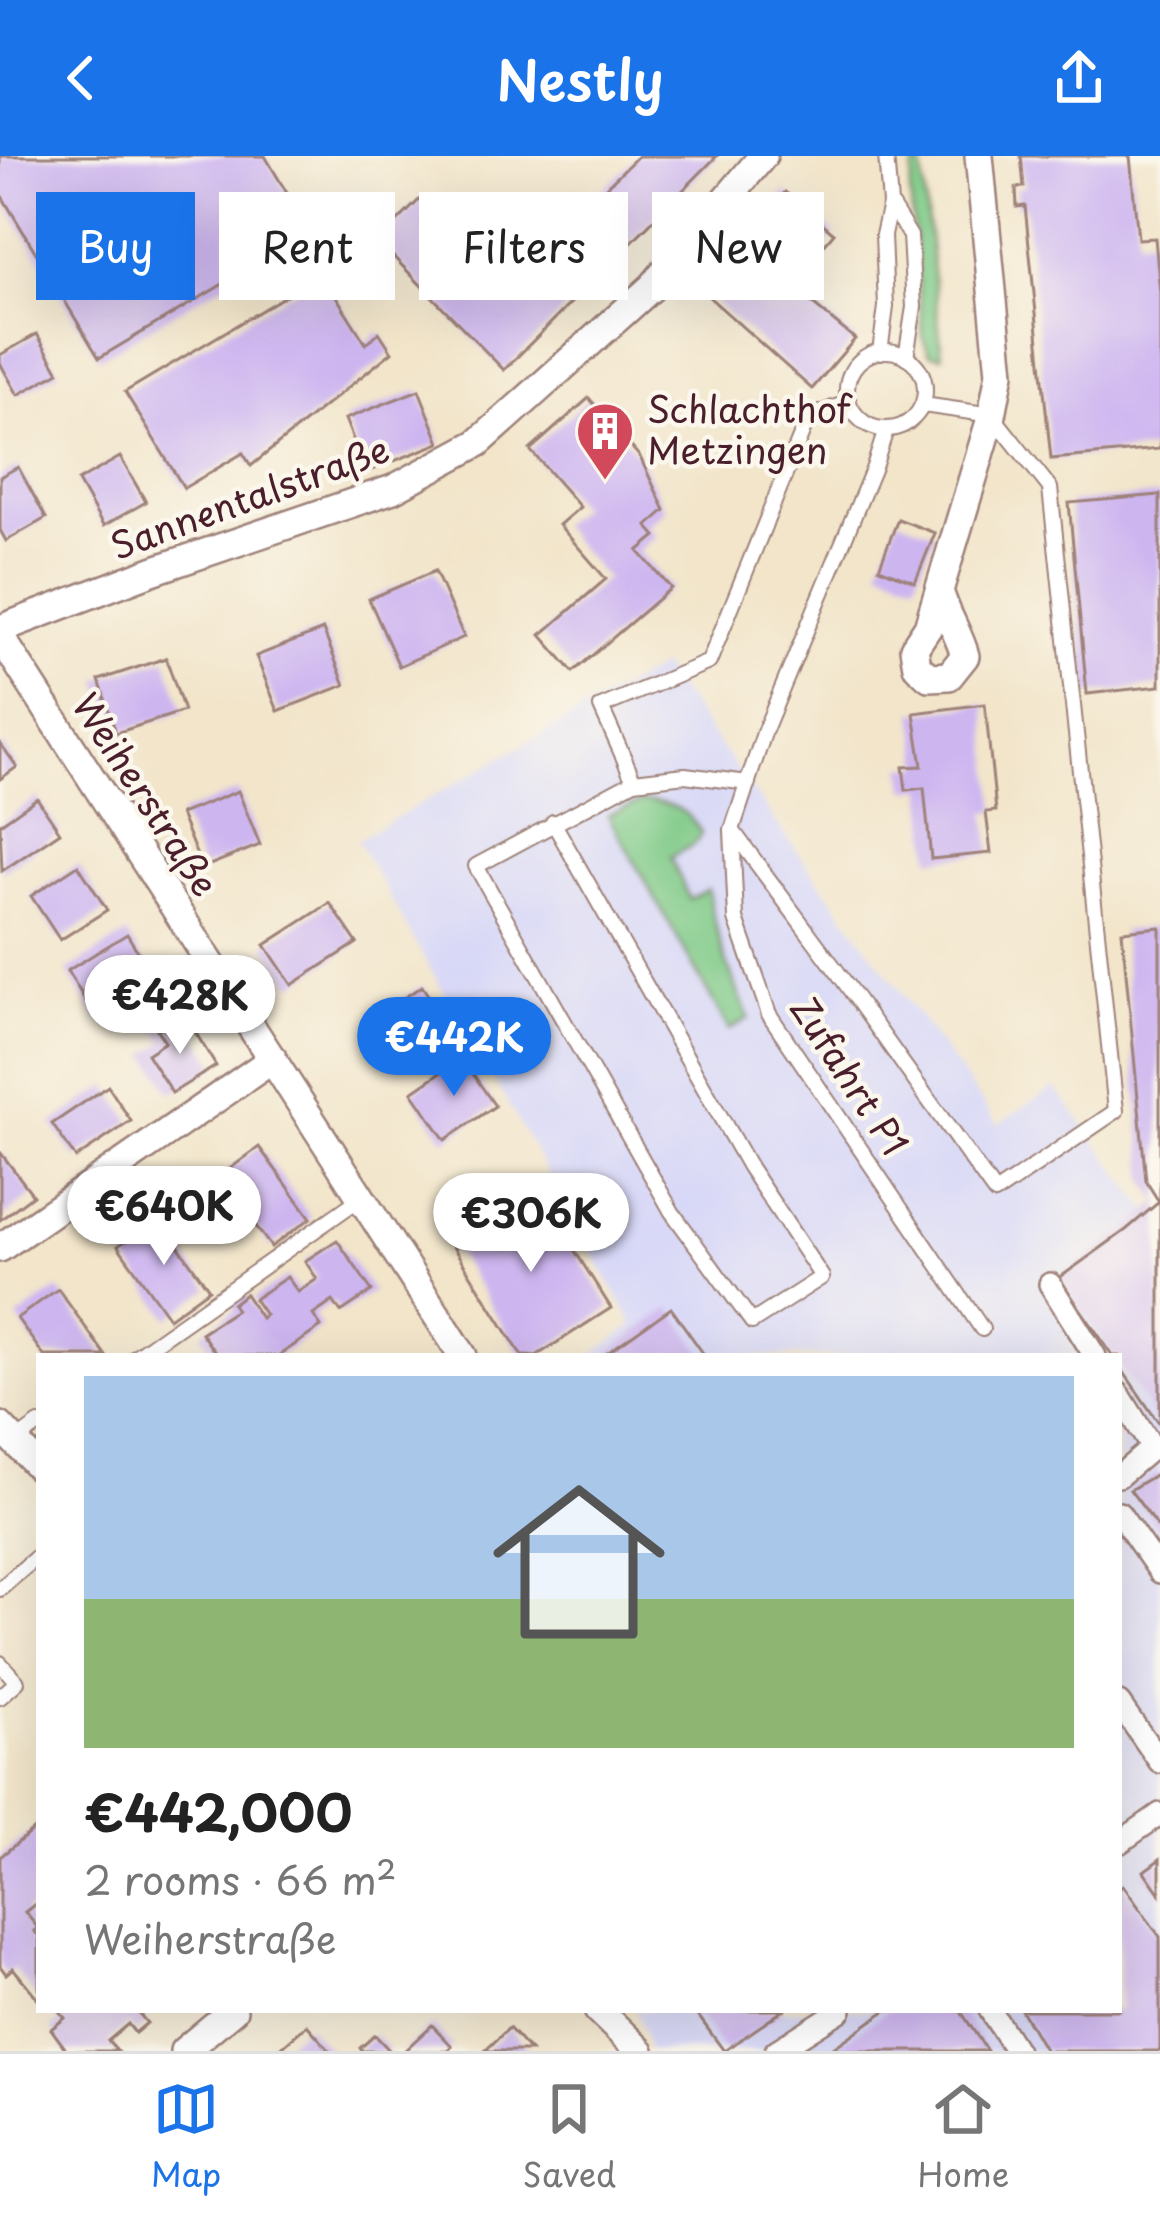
<!DOCTYPE html>
<meta charset="utf-8">
<style>
body{margin:0;font-family:"Playpen Sans",sans-serif;background:#f6f6f6;color:#222;height:100vh;display:flex;flex-direction:column;font-size:45px;white-space:nowrap}
*{box-sizing:border-box;margin:0}
p{font-size:39px;color:#767676}
.icon{flex:none;width:66px;height:66px;fill:none;stroke:currentColor;stroke-width:2;stroke-linecap:round;stroke-linejoin:round}
.map{position:relative;flex:1;overflow:hidden}
.details{position:absolute;left:36px;top:1197px;width:1086px;height:660px;display:flex;flex-direction:column;background:#fff;border-radius:0px;box-shadow:0 12px 48px #0002}
.details>*{flex:none}
.banner{position:absolute;left:36px;top:36px;width:1089px;height:108px;display:flex;gap:24px}
.price{position:absolute;translate:-50% -102px;padding:0 27px;border-radius:42px;background:#fff;color:#222;font-size:39px;line-height:78px;filter:drop-shadow(0 3px 6px #0008)}
.price::after{content:'';position:absolute;left:50%;top:72px;width:36px;height:27px;margin-left:-18px;background:inherit;clip-path:polygon(0 0,100% 0,50% 100%)}
.price.on{background:#1a73e8;color:#fff}
ul{padding:0;list-style:none}
li{display:grid;align-content:center;gap:24px;height:636px;padding:0 48px}
li+li{border-top:3px solid #e0e0e0}
li span{display:grid;place-items:center;height:372px;border-radius:0px;color:#555}
li>.icon{margin-inline-start:auto}
span .icon{width:216px;height:216px;fill:#fffc;stroke-width:1}
li b{font-size:51px}
.tag{padding:0 42px;border-radius:0px;background:#fff;box-shadow:0 12px 48px #0002;font-size:42px;line-height:108px}
.tag.on{background:#1a73e8;color:#fff}
header{display:flex;justify-content:space-between;align-items:center;height:156px;padding:0 48px;background:#1a73e8;color:#fff;font-size:54px;font-weight:600}
.menu{display:flex;justify-content:space-around;align-items:center;height:168px;border-top:3px solid #e0e0e0;background:#fff;font-size:33px;color:#767676}
.menu a{display:grid;justify-items:center;gap:6px}
.menu .on{color:#1a73e8}
.map>svg:first-child{display:block}
.built{fill:#d7d7f8}
.green{fill:#7ec987;stroke:#647459;stroke-width:3}
.building{fill:#cdb5f0}
.lines{fill:none;stroke-linecap:round;stroke-linejoin:round}
.service-casing{stroke:#9e827a;stroke-width:18}
.pedestrian-casing{stroke:#9e827a;stroke-width:26}
.minor-casing{stroke:#9e827a;stroke-width:32}
.service{stroke:#fff;stroke-width:14}
.pedestrian{stroke:#fff;stroke-width:21}
.minor{stroke:#fff;stroke-width:27}
.labels{text-anchor:middle;stroke-width:9;stroke-linejoin:round;paint-order:stroke}
.poi-label{font-size:36px;fill:#4a1f2b;stroke:#fbf7ec;text-anchor:start}
.street-label{font-size:36px;fill:#4a1f2b;stroke:#fbf7ec}
</style>
<header><svg class="icon" aria-label="back" viewBox="0 0 24 24"><path d="M15 5l-7 7 7 7"/></svg>Nestly<svg class="icon" aria-label="share" viewBox="0 0 24 24"><path d="M12 15V3M7 8l5-5 5 5M5 13v7h14v-7"/></svg></header>
<div class="map">
<svg width="1160" height="1895" viewBox="0 0 1160 1895">
<rect width="100%" height="100%" fill="#fbf7ec"/>
<filter id="ink" filterUnits="userSpaceOnUse"><feTurbulence type="fractalNoise" baseFrequency=".00833" numOctaves="2"/><feDisplacementMap in="SourceGraphic" scale="24" xChannelSelector="R" yChannelSelector="G"/><feConvolveMatrix kernelMatrix="1 2 1 2 8 2 1 2 1" color-interpolation-filters="sRGB"/></filter>
<filter id="wash" filterUnits="userSpaceOnUse"><feTurbulence type="fractalNoise" baseFrequency=".004" numOctaves="4" result="noise"/><feDisplacementMap in="SourceGraphic" scale="48" xChannelSelector="R" yChannelSelector="G"/><feGaussianBlur stdDeviation="2.7" result="paint"/><feColorMatrix in="noise" values="0 0 0 0 0 0 0 0 0 0 0 0 0 0 0 0 0 1.4 0 .05"/><feComposite in="paint" operator="in"/></filter>
<g filter="url(#wash)">
<rect width="100%" height="100%" fill="#f2e5ca"/>
<!-- built -->
<polygon class="built" points="661,510 998,968 1055,931 1160,1071 1160,1895 649,1895 636,1854 1119,1854 1119,1200 591,1200 634,1169 357,684"/>
<!-- green -->
<g class="green">
<polygon points="921,2 942,200 930,198 923,183 910,36 913,14"/>
<path d="M 643,645 C 670,646 688,653 701,677 L 696,687 L 671,701 L 689,743 L 708,733 C 715,779 730,820 749,862 L 729,874 L 608,659 Z"/>
</g>
<g id="blocks">
<!-- building -->
<g class="building">
<polygon points="0,0 265,0 310,76 99,202 0,37"/>
<polygon points="638,0 717,0 504,214 378,85 420,43 506,127"/>
<polygon points="1021,0 1130,0 1138,83 1155,82 1160,137 1160,293 1051,303 1025,50 1017,51 1016,32 1024,31"/>
<polygon points="785,36 834,77 790,129 855,183 812,233 699,132"/>
<polygon points="322,118 366,188 379,176 392,196 251,310 243,297 184,332 125,236"/>
<polygon points="37,178 59,216 18,239 0,207 0,199"/>
<polygon points="419,234 440,287 366,316 345,263"/>
<polygon points="589,242 640,301 665,354 647,370 656,380 638,395 671,432 573,516 541,479 606,423 559,369 580,351 530,294"/>
<polygon points="120,301 146,346 103,370 78,325"/>
<polygon points="18,311 46,362 6,385 0,374 0,321"/>
<polygon points="1160,339 1160,530 1087,538 1069,347"/>
<polygon points="898,363 935,377 915,426 879,412"/>
<polygon points="435,415 464,481 399,510 369,443"/>
<polygon points="323,474 345,529 278,555 256,500"/>
<polygon points="166,502 184,555 116,577 99,524"/>
<polygon points="985,548 996,655 986,656 991,697 931,703 924,632 906,634 903,611 922,610 914,557"/>
<polygon points="0,587 17,611 0,623"/>
<polygon points="238,635 260,689 202,712 180,658"/>
<polygon points="37,642 60,676 2,715 0,668"/>
<polygon points="78,709 107,754 60,784 31,740"/>
<polygon points="330,747 357,787 292,829 265,789"/>
<polygon points="1160,771 1160,1269 1119,1209 1119,1200 1113,1200 1059,1122 1126,1074 1159,1046 1146,1025 1122,775"/>
<polygon points="127,778 157,827 98,864 67,815"/>
<polygon points="422,830 455,880 409,909 377,859"/>
<polygon points="174,864 184,880 194,874 216,910 172,937 147,898 165,886 157,874"/>
<polygon points="462,902 495,950 445,984 412,936"/>
<polygon points="108,930 131,965 76,1002 52,968"/>
<polygon points="259,991 311,1062 271,1091 220,1020"/>
<polygon points="0,996 33,1039 0,1064"/>
<polygon points="535,1032 611,1152 536,1200 522,1200 450,1086"/>
<polygon points="158,1062 209,1133 169,1162 118,1090"/>
<polygon points="337,1084 372,1135 341,1156 333,1145 313,1159 321,1171 278,1200 207,1200 214,1195 201,1177 236,1154 232,1148 245,1138 261,1162 265,1159 254,1143 287,1121 298,1136 317,1123 305,1105"/>
<polygon points="58,1133 106,1200 44,1200 17,1162"/>
<polygon points="671,1152 705,1200 603,1200"/>
<polygon points="1160,1316 1160,1374 1130,1334"/>
<polygon points="39,1669 39,1745 25,1756 38,1772 34,1775 39,1780 39,1844 13,1812 6,1818 0,1810 0,1701"/>
<polygon points="1160,1703 1160,1738 1144,1715"/>
<polygon points="1123,1729 1160,1781 1160,1895 1045,1895 1021,1854 1119,1854 1119,1732"/>
<polygon points="58,1854 136,1854 147,1867 135,1877 128,1868 108,1885 117,1895 61,1895 65,1892 51,1873 65,1862"/>
<polygon points="694,1854 784,1854 724,1895"/>
<polygon points="887,1854 960,1854 987,1895 829,1895"/>
<polygon points="307,1869 330,1895 277,1895"/>
<polygon points="432,1869 452,1890 448,1895 404,1895"/>
<polygon points="509,1872 530,1895 485,1895"/>
<polygon points="375,1879 390,1895 362,1895 360,1892"/>
</g>
</g>
</g>
<g filter="url(#ink)">
<use href="#blocks" fill-opacity="0" stroke="#9e827a" stroke-width="3"/>
<g class="lines">
<!-- service casing -->
<g class="service-casing">
<g id="service">
<polyline points="890,48 910,80 914,151 906,201"/>
<circle cx="886" cy="234" r="39"/>
<polyline points="880,196 886,151 883,79 890,48 886,0"/>
<polyline points="886,274 874,311 765,574 732,674 736,763 769,858 982,1173"/>
<polyline points="634,625 601,551 709,506 808,262 849,246"/>
<polyline points="553,666 749,1011 822,1121 752,1166 672,1056 476,710 634,625 685,619 748,627"/>
<polyline points="732,674 836,814 995,1037 1116,955 1050,332 992,259 923,249"/>
<polyline points="136,1200 362,1041"/>
<polyline points="15,1285 39,1268"/>
<polyline points="0,1433 39,1399"/>
<polyline points="0,1507 17,1526 0,1541"/>
</g>
</g>
<!-- pedestrian casing -->
<g class="pedestrian-casing">
<g id="pedestrian">
<polyline points="1050,1128 1095,1200"/>
<polyline points="1119,1238 1152,1292 1119,1320"/>
<polyline points="1119,1357 1160,1416"/>
<polyline points="1119,1547 1160,1606"/>
<polyline points="1119,1687 1160,1658"/>
<polyline points="990,1854 1016,1895"/>
<polyline points="776,1895 841,1854"/>
</g>
</g>
<!-- minor casing -->
<g class="minor-casing">
<g id="minor">
<path d="M 939,434 C 945,458 959,477 965,500 L 949,520 L 929,521 L 917,510 L 914,492 L 928,471 L 992,259 L 1000,217 L 979,0"/>
<polyline points="0,473 152,415 393,333 478,287 652,131 763,0"/>
<polyline points="0,480 463,1200"/>
<polyline points="0,1092 273,903"/>
<polyline points="0,1270 39,1311"/>
<polyline points="598,1854 640,1895"/>
<polyline points="184,1895 233,1854"/>
</g>
</g>
<!-- service -->
<use href="#service" class="service"/>
<!-- pedestrian -->
<use href="#pedestrian" class="pedestrian"/>
<!-- minor -->
<use href="#minor" class="minor"/>
</g>
</g>
<!-- icons -->
<defs>
<g id="building-pin" transform="scale(3)"><path d="M0 17L-7.5 6A9.5 9.5 0 1 1 7.5 6Z" fill="#d1495b" stroke="#fbf7ec"/><path d="M-4-6H4V6H1V3H-1V6H-4ZM-2.5-4.3h1.7v1.8h-1.7ZM.8-4.3h1.7v1.8H.8ZM-2.5-1h1.7V.8h-1.7ZM.8-1h1.7V.8H.8Z" fill="#fff"/></g>
</defs>
<g fill-rule="evenodd">
<use href="#building-pin" x="605" y="275"/>
</g>
<g class="labels">
<!-- poi labels -->
<g class="poi-label">
<text x="647" y="267">Schlachthof<tspan x="647" dy="41">Metzingen</tspan></text>
</g>
<!-- street labels -->
<g class="street-label">
<text transform="translate(250 342) rotate(-20)" y="13">Sannentalstraße</text>
<text transform="translate(145 639) rotate(57)" y="13">Weiherstraße</text>
<text transform="translate(849 920) rotate(57)" y="13">Zufahrt P1</text>
</g>
</g>
</svg>
<b class="price" style="left:180px;top:901px">€428K</b>
<b class="price on" style="left:454px;top:943px">€442K</b>
<b class="price" style="left:164px;top:1112px">€640K</b>
<b class="price" style="left:531px;top:1119px">€306K</b>
<div class="banner">
<a class="tag on">Buy</a>
<a class="tag">Rent</a>
<a class="tag">Filters</a>
<a class="tag">New</a>
</div>
<section class="details">
<ul>
<li><span style="background:linear-gradient(#a9c7e8 60%,#8fb573 0)"><svg class="icon" aria-label="home" viewBox="0 0 24 24"><path d="M3 11l9-7 9 7M6 9v11h12V9"/></svg></span><div><b>€442,000</b><p>2 rooms · 66 m²</p><p>Weiherstraße</p></div></li>
</ul>
</section>
</div>
<nav class="menu">
<a class="on"><svg class="icon" aria-label="map" viewBox="0 0 24 24"><path d="M3 6l6-2 6 2 6-2v14l-6 2-6-2-6 2zM9 4v14M15 6v14"/></svg>Map</a>
<a><svg class="icon" aria-label="saved" viewBox="0 0 24 24"><path d="M7 4h10v16l-5-4-5 4z"/></svg>Saved</a>
<a><svg class="icon" aria-label="home" viewBox="0 0 24 24"><path d="M3 11l9-7 9 7M6 9v11h12V9"/></svg>Home</a>
</nav>
